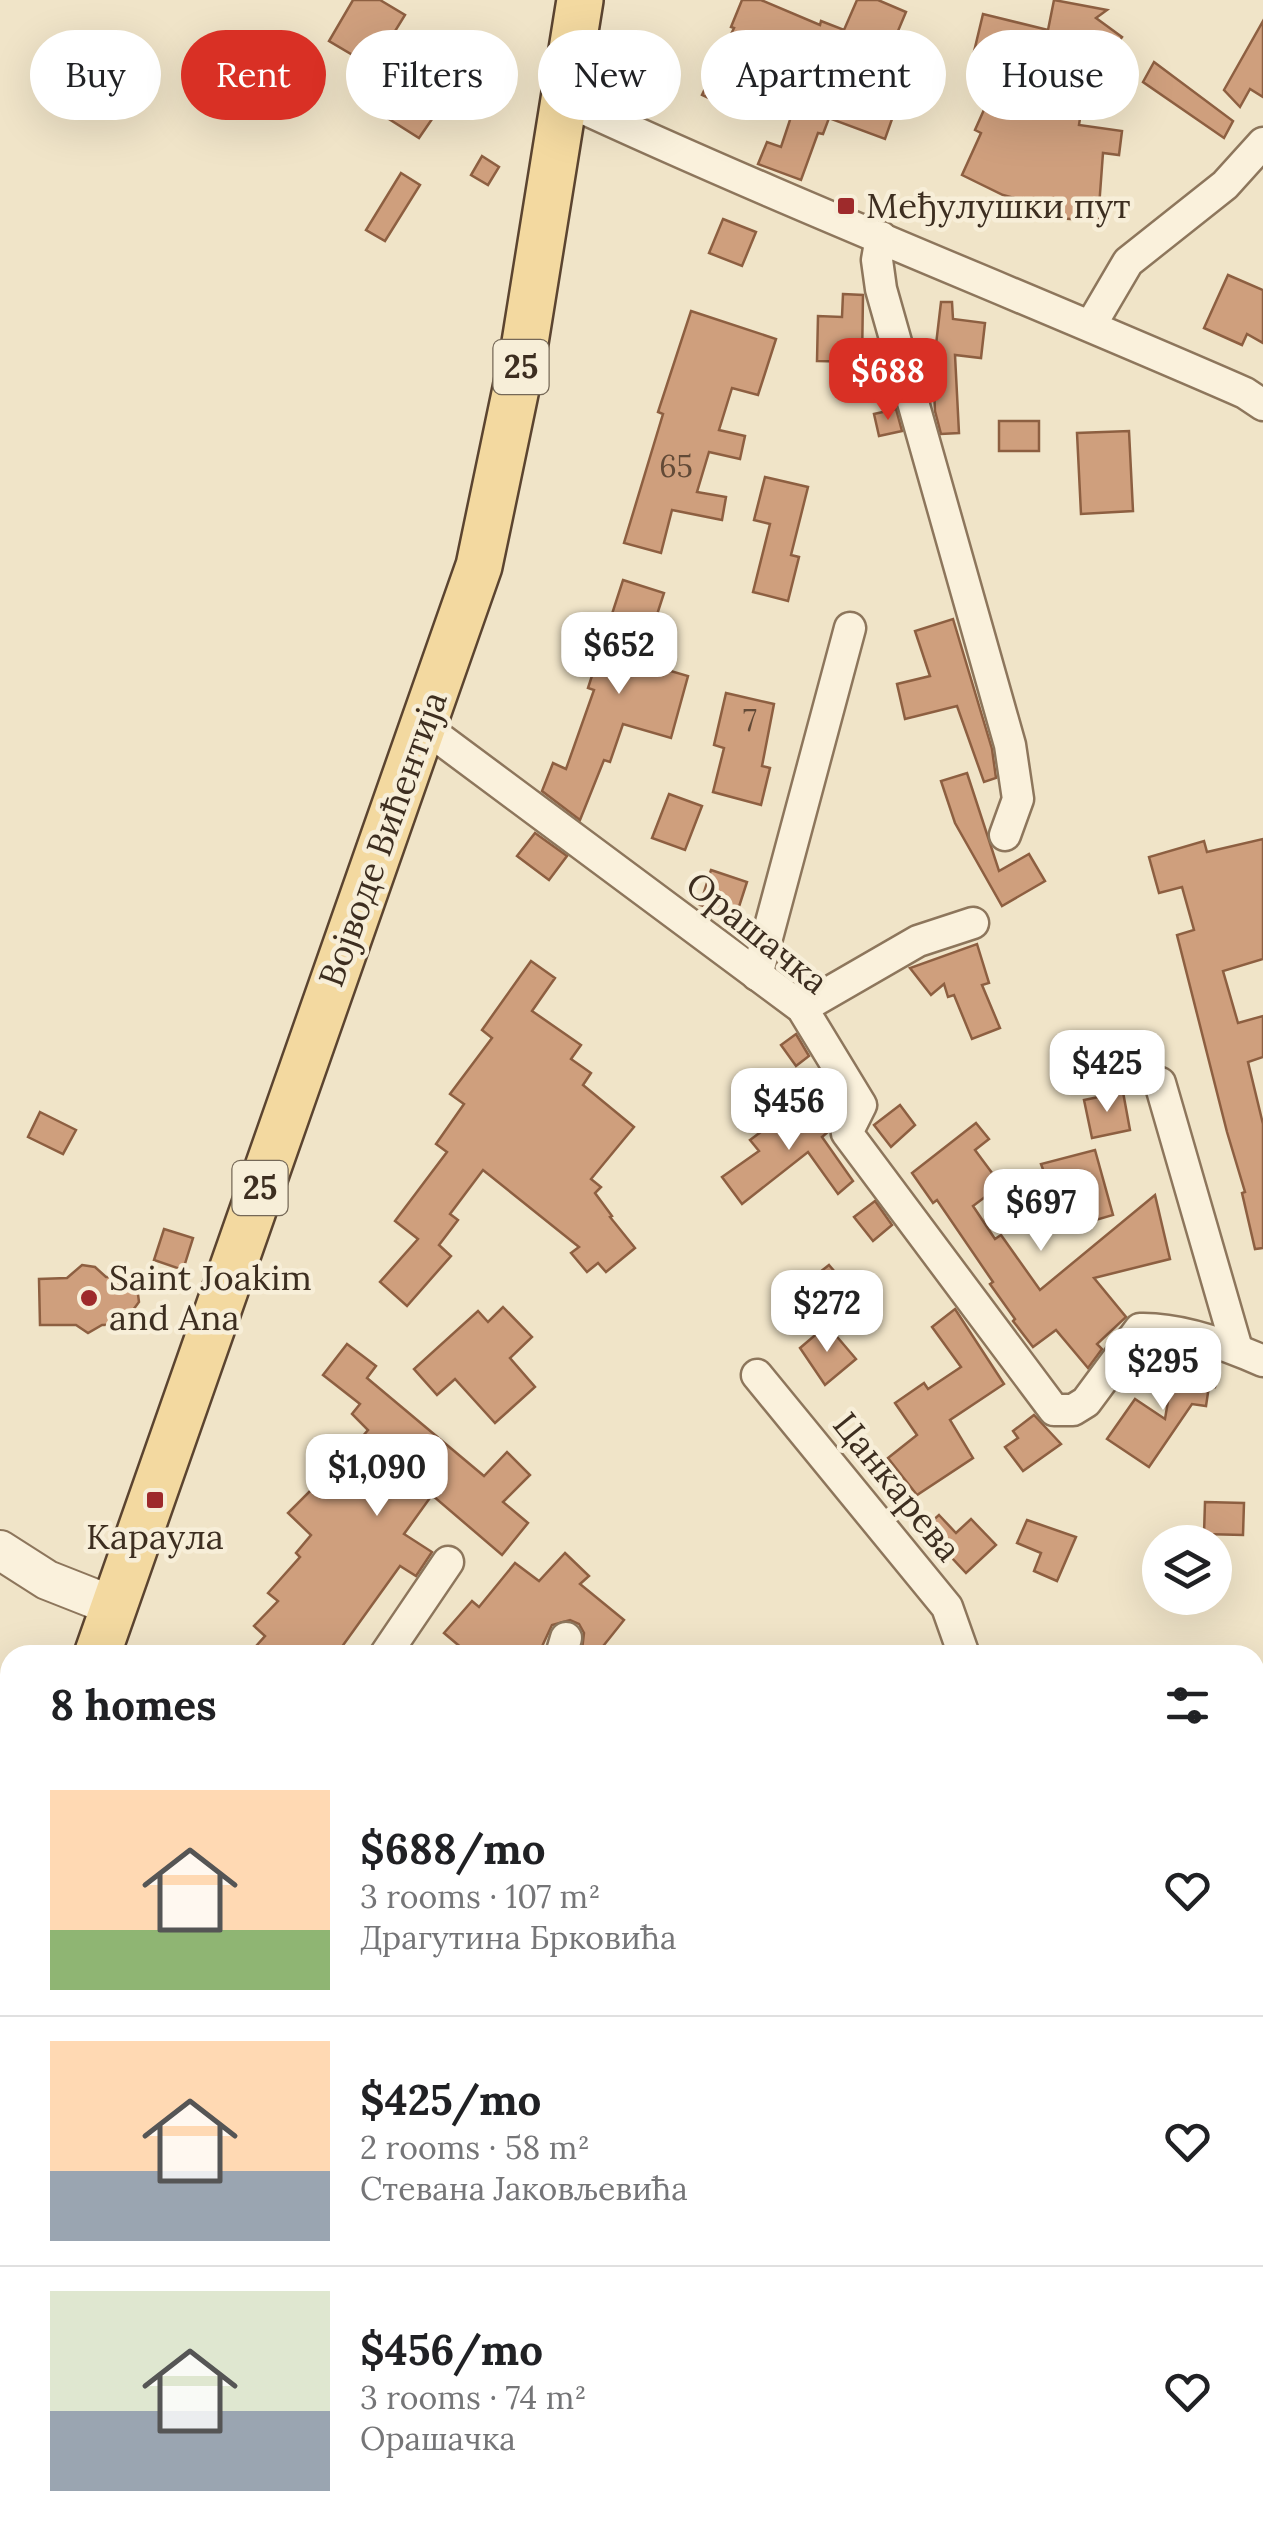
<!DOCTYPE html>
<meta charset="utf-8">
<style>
body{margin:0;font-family:Lora,serif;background:#f2f2f2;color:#202124;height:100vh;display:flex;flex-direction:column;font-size:38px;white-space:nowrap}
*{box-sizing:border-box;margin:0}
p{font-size:32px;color:#757577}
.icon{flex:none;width:55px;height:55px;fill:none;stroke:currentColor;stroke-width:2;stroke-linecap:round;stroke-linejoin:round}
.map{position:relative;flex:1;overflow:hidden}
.drawer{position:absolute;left:0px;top:1645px;width:1265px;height:892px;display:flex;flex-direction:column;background:#fff;border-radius:30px 30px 0 0;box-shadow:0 10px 40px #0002}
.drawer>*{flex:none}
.guide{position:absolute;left:30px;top:30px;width:1205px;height:90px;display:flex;gap:20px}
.fabs{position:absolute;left:1142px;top:1525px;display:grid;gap:20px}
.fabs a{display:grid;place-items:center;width:90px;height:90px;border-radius:50%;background:#fff;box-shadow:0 10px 40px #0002;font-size:50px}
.price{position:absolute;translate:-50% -85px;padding:0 22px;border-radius:20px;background:#fff;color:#222;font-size:32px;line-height:65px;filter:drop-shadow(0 2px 5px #0008)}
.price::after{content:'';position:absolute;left:50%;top:60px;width:30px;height:22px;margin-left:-15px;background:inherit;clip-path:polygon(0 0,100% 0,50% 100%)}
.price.selected{background:#d93025;color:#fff}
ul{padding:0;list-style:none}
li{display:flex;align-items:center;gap:30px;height:250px;padding:0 50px}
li+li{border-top:2px solid #e0e0e0}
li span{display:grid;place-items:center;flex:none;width:280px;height:200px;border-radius:0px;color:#555}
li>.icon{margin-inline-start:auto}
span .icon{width:120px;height:120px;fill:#fffc;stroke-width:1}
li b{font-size:42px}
h2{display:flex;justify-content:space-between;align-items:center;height:120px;padding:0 50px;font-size:42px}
.chip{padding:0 35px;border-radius:45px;background:#fff;box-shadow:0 10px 40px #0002;font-size:35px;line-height:90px}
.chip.selected{background:#d93025;color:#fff}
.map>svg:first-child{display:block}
.building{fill:#cf9f7d;stroke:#8d5f41;stroke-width:2.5}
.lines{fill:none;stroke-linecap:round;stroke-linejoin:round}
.minor-casing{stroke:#8d765c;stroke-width:35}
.tertiary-casing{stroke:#8d765c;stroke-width:42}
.primary-casing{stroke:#5b4430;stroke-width:50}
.minor{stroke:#faf1dc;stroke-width:30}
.tertiary{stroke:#faf1dc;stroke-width:38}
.primary{stroke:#f3d9a0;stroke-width:45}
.poi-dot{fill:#9e2a2b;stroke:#f7eed8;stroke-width:4}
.labels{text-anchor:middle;stroke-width:9;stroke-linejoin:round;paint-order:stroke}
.number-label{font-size:30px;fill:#624a37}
.shield{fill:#f7eed8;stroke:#756857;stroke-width:2.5}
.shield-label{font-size:32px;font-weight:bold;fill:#3d2e20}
.poi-label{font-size:35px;fill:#3d2e20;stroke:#f7eed8;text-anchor:start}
.street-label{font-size:35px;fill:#3d2e20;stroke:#f7eed8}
</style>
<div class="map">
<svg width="1263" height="2537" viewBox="0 0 1263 2537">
<rect width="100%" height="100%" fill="#f0e4c8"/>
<!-- building -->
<g class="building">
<polygon points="353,0 380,0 405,15 373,67 329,41"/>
<polygon points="742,0 761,0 820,25 821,21 844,30 857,0 878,0 906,12 890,50 908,56 890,102 897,105 885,139 829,118 823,134 818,133 801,180 758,164 767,142 781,147 799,93 759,81 743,114 702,95 734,28 731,27"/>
<polygon points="1054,0 1107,10 1096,18 1122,37 1108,56 1086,40 1075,91 1084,92 1079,125 1122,131 1119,155 1103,153 1098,221 1057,218 1058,210 1003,195 962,175 981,133 975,130 1003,67 972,60 983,14 1048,30"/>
<polygon points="1263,21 1263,97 1250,89 1240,107 1224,90"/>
<polygon points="439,54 465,71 419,138 359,100 381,66 416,88"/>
<polygon points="1154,62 1233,121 1224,138 1143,82"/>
<polygon points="482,156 499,167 488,185 471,175"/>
<polygon points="401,173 420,185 385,241 366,230"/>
<polygon points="723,219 756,232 742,266 709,253"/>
<polygon points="1228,275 1263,290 1263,343 1247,334 1242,345 1204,328"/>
<polygon points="843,294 863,295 862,362 817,361 818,316 842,317"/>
<polygon points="941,302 952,302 953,319 985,323 981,358 955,355 959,433 941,434 935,411 933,370"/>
<polygon points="691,311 776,339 758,395 732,388 719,430 745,436 740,459 709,452 697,492 726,497 722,520 672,510 661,553 624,543 663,414 658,412"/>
<polygon points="896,409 902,431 879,436 874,414"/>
<rect x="999" y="421" width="40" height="30"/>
<polygon points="1129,431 1133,511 1081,514 1077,433"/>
<polygon points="765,477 808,487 791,555 799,557 788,601 753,592 770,524 754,520"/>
<polygon points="623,580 664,593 643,658 648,659 647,664 688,676 671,738 623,724 610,762 604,760 580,820 542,791 553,763 566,769 594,690 588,688"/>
<polygon points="953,619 992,749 996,778 984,782 957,706 905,719 897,684 930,676 915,631"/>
<polygon points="726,693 774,704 762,766 770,768 761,805 713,792 724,748 714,745"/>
<polygon points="967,773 999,871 1029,854 1045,881 1002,906 955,823 941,781"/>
<polygon points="669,794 702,806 685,850 652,838"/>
<polygon points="535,833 567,856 549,880 517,856"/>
<polygon points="1263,839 1263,959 1223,971 1238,1023 1263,1016 1263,1057 1248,1062 1263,1124 1263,1248 1255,1249 1242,1193 1245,1192 1227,1132 1177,935 1194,930 1182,887 1159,893 1149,857 1204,841 1207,852"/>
<polygon points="711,870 747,882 736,916 700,905"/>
<polygon points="977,944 989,983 982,985 1000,1028 972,1039 954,995 948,997 944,984 931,995 910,968"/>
<polygon points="531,961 555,978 532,1011 581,1045 571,1059 591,1073 583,1085 634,1127 591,1179 601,1187 595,1193 612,1216 610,1217 635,1248 606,1272 598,1263 587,1272 571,1253 579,1247 483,1170 450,1214 458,1220 439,1245 451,1256 407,1306 380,1282 418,1239 395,1221 447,1152 436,1144 464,1104 450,1094 492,1038 482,1030"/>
<polygon points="796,1034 809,1056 796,1066 781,1045"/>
<polygon points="1123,1092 1130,1130 1092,1138 1084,1100"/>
<polygon points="819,1098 835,1116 829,1131 822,1137 853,1181 838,1194 808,1152 742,1204 722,1177 759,1151 750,1140 781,1117 788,1125"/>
<polygon points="900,1105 915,1125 891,1147 874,1125"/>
<polygon points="40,1112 76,1130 63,1154 28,1137"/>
<polygon points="976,1123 989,1139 975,1150 1001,1185 973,1206 995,1239 1001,1235 1040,1290 1155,1195 1170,1259 1094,1278 1126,1317 1097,1344 1102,1349 1088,1368 1056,1330 1033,1347 1013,1321 1015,1319 990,1284 993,1282 937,1200 933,1203 912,1173"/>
<polygon points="1095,1150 1113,1215 1065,1229 1041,1164"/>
<polygon points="875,1201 892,1225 873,1241 854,1217"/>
<polygon points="164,1229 193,1238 183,1270 154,1260"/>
<polygon points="82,1265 95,1267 106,1277 119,1277 138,1294 139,1302 130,1314 130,1324 102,1325 88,1333 76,1325 40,1325 39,1279 67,1278"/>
<polygon points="829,1265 852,1292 834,1307 811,1279"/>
<polygon points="503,1307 532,1337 510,1358 535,1387 495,1423 455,1379 437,1395 414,1369 478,1311 488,1322"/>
<polygon points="955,1309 1004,1384 950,1420 973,1458 917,1495 888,1458 917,1435 895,1403 924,1383 928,1389 961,1367 932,1327"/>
<polygon points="827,1325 856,1359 825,1385 800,1348"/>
<polygon points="347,1344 376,1366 367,1378 484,1476 507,1452 530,1475 503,1502 528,1523 502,1555 432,1495 404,1534 432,1552 416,1576 400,1566 336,1655 248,1655 265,1636 254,1626 278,1601 268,1593 300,1557 296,1553 311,1535 288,1513 312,1489 315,1492 368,1430 352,1414 360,1404 323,1375"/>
<polygon points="1175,1360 1219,1368 1215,1387 1209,1386 1206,1406 1192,1404 1149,1467 1107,1439 1135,1399 1165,1419"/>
<polygon points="1034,1415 1061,1444 1023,1471 1005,1447 1018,1438 1013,1431"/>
<polygon points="1205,1502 1244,1503 1243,1535 1204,1534"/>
<polygon points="939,1515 956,1533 971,1519 996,1545 966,1573 924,1528"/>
<polygon points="1027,1520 1076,1537 1057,1581 1034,1571 1041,1553 1017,1543"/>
<polygon points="565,1553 589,1576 580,1584 624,1620 596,1655 588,1655 582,1650 584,1633 579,1624 570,1620 552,1625 538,1655 470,1655 444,1633 472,1601 479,1607 515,1563 539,1581"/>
</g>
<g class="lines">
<!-- minor casing -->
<g class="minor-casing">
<g id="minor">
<path d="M 565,100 C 789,204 1019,294 1245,393 L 1263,405"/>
<polyline points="881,237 877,260 881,289 1010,745 1018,799 1005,835"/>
<polyline points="1091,325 1128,262 1225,185 1263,143"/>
<path d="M 423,726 L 802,1008 L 861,1105 L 847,1133 L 1054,1410 L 1073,1410 L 1086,1402 L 1140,1329 C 1180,1328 1227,1345 1263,1361"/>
<polyline points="757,975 850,628"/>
<polyline points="802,1008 918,941 973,923"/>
<polyline points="1160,1083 1237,1349"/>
<polyline points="757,1375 947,1607 964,1655"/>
<polyline points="385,1655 448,1562"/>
<polyline points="561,1655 566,1638"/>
<polyline points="1255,1823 1263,1828"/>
<polyline points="0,1965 10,1970"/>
<polyline points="1255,2191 1263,2199"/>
<polyline points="1255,2312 1263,2317"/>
<polyline points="1027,2528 1037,2537"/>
<polyline points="934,2537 939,2528"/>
</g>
</g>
<!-- tertiary casing -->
<g class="tertiary-casing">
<polyline id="tertiary" points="0,1550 47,1580 113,1606"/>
</g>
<!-- primary casing -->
<g class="primary-casing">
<g id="primary">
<polyline points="97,1655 479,566 523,355 580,0"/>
<polyline points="0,1927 10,1898"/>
</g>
</g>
<!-- minor -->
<use href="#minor" class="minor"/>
<!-- tertiary -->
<use href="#tertiary" class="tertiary"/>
<!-- primary -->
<use href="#primary" class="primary"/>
</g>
<!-- markers -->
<g class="poi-dot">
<rect x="836" y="196" width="20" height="20" rx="5"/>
<circle cx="89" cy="1298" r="10"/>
<rect x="145" y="1490" width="20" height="20" rx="5"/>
</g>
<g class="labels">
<!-- number labels -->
<g class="number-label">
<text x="676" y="477">65</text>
<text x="750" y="731">7</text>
</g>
<!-- shield labels -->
<g class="shield">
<rect x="493.5" y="340" width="55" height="54" rx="8"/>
<rect x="232.5" y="1161" width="55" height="54" rx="8"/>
</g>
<g class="shield-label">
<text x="521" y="378">25</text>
<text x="260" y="1199">25</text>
</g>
<!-- poi labels -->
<g class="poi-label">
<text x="866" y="218">Међулушки пут</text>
<text x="109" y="1290">Saint Joakim<tspan x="109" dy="40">and Ana</tspan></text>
<text x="155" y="1549" text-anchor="middle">Караула</text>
</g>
<!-- street labels -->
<g class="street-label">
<text transform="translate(383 839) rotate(-70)" y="12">Војводе Вићентија</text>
<text transform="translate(757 933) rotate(39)" y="12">Орашачка</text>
<text transform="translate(897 1487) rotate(51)" y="12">Цанкарева</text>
</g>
</g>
</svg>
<div class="fabs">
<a><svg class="icon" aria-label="layers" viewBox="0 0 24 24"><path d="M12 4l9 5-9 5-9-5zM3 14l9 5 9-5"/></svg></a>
</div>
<b class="price selected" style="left:888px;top:423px">$688</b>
<b class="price" style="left:619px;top:697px">$652</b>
<b class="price" style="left:1107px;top:1115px">$425</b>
<b class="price" style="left:789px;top:1153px">$456</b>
<b class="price" style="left:1041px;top:1254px">$697</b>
<b class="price" style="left:827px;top:1355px">$272</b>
<b class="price" style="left:1163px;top:1413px">$295</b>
<b class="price" style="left:377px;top:1519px">$1,090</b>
<div class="guide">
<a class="chip">Buy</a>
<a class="chip selected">Rent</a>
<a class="chip">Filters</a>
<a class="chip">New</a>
<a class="chip">Apartment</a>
<a class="chip">House</a>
</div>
<section class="drawer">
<h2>8 homes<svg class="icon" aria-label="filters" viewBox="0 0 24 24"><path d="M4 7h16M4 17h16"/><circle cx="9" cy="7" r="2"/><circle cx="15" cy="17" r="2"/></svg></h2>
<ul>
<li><span style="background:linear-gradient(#ffd9b3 70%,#8fb573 0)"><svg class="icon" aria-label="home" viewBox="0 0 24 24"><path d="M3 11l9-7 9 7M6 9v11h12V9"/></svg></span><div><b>$688/mo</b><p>3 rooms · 107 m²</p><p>Драгутина Брковића</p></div><svg class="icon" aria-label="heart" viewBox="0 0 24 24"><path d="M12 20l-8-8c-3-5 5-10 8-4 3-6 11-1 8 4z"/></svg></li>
<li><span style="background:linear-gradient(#ffd9b3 65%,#9aa5b1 0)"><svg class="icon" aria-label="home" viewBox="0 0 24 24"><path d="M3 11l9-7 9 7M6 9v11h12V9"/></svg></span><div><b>$425/mo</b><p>2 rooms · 58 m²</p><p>Стевана Јаковљевића</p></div><svg class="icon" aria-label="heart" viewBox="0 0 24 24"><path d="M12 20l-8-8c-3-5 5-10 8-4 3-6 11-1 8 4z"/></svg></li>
<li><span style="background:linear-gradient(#dfe7d0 60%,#9aa5b1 0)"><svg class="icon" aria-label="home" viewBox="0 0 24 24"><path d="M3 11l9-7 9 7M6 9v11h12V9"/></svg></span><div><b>$456/mo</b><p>3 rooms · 74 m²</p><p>Орашачка</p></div><svg class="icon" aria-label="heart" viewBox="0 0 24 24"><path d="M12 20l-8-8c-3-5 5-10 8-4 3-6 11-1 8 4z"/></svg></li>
</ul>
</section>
</div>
